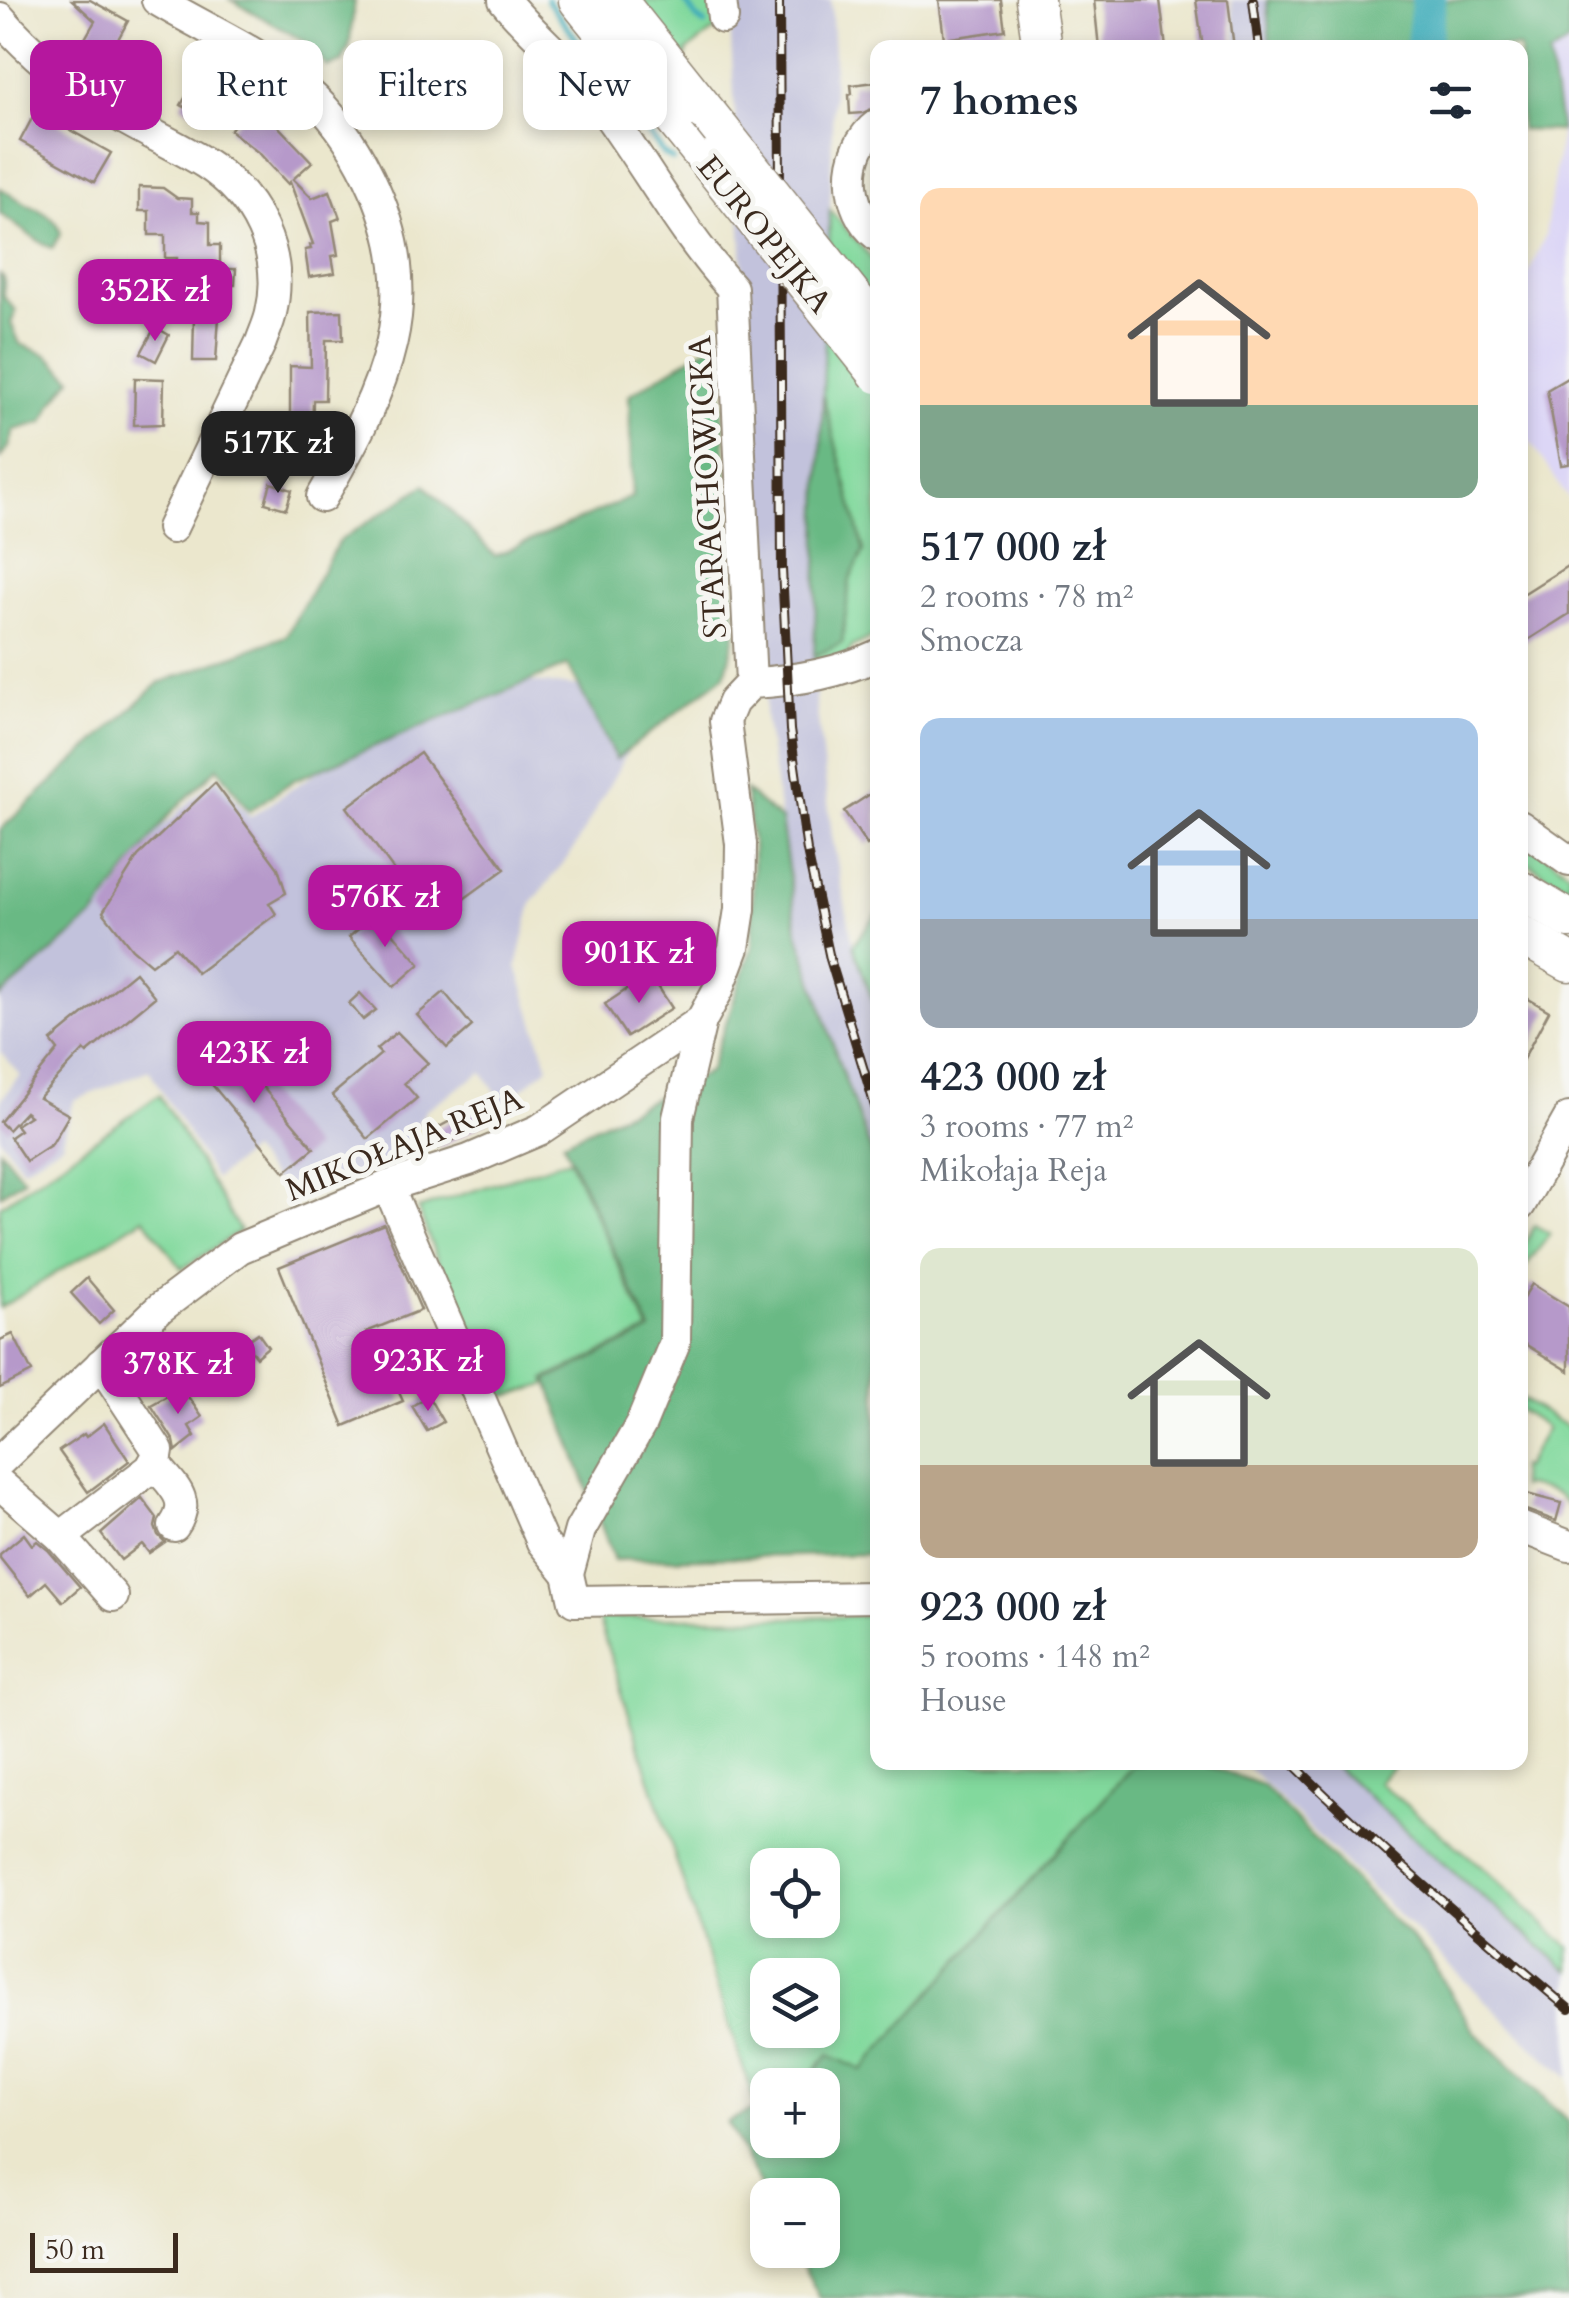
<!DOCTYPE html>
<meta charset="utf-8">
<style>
body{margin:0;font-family:Cardo,serif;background:#f6f6f7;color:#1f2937;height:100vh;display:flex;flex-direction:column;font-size:38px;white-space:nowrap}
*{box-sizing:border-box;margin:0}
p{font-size:32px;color:#747a83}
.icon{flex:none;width:55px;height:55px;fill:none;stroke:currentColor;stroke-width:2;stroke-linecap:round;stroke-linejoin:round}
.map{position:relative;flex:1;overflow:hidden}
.side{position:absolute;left:870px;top:40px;width:658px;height:1730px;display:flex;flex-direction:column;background:#fff;border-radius:20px;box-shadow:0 5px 15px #0003}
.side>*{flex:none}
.banner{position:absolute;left:30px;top:40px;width:690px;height:90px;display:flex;gap:20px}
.tools{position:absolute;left:750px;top:1848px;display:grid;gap:20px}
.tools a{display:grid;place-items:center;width:90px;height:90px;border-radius:20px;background:#fff;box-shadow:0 5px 15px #0003;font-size:50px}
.scale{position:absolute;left:30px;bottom:25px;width:148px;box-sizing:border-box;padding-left:10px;border:5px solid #3b2a1e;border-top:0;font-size:28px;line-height:35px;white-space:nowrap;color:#3b2a1e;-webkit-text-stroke:8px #f6f6f2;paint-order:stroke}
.price{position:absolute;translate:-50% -85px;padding:0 22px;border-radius:20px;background:#b5179e;color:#fff;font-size:32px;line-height:65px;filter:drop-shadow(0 2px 5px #0008)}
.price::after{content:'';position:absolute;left:50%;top:60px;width:30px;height:22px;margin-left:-15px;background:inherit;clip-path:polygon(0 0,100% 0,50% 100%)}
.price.active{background:#222;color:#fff}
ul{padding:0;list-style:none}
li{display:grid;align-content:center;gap:20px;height:530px;padding:0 50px}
li span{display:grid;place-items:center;height:310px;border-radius:20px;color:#555}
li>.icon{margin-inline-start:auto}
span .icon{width:180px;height:180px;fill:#fffc;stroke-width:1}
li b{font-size:42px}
h2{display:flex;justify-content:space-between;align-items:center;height:120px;padding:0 50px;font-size:42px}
.tag{padding:0 35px;border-radius:20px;background:#fff;box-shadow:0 5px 15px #0003;font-size:35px;line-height:90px}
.tag.active{background:#b5179e;color:#fff}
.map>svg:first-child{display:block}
.built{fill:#dcd6f6}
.industrial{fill:#c2c2dc}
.green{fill:#82d99d;stroke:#5e825e;stroke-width:2.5;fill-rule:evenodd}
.forest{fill:#69b984;stroke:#527251;stroke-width:2.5}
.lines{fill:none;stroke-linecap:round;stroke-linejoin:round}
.stream{stroke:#3cacb9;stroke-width:6}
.river{stroke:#3cacb9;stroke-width:35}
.building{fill:#b699ca}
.minor-casing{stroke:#938876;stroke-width:34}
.major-casing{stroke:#938876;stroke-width:41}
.minor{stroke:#fff;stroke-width:30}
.major{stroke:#fff;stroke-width:38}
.rail-casing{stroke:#3b2a1e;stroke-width:10}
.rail{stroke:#f6f6f2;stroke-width:6;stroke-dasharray:19;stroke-linecap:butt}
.major-bridge-casing{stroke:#938876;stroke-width:41;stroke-linecap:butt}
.major-bridge{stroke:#fff;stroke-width:38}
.labels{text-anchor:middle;stroke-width:10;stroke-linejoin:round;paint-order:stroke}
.street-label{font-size:32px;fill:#3b2a1e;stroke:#f6f6f2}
</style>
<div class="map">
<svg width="1569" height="2298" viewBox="0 0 1569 2298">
<rect width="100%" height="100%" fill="#f6f6f2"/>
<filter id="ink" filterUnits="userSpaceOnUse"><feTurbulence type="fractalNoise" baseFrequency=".01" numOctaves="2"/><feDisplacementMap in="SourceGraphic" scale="20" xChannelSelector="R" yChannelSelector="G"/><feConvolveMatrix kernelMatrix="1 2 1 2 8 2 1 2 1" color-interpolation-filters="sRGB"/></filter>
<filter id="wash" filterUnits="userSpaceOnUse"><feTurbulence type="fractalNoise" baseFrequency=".0048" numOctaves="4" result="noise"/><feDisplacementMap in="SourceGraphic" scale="40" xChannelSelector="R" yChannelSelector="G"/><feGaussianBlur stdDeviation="2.25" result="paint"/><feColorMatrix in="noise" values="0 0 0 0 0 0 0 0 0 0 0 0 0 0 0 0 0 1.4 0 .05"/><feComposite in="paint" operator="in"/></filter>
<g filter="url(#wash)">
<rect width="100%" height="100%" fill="#ebe7cd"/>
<!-- built -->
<polygon class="built" points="1569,42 1569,499 1520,427 1520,292 1545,236 1561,131 1549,56"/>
<!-- industrial -->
<g class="industrial">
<polygon points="729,0 831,0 834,54 830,210 815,664 816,702 832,835 853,945 877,1012 877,1167 840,1066 797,929 765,715 767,613 744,290"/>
<polygon points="1231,0 1281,0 1278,47 1237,47"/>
<polygon points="509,680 584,687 631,746 572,852 532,903 517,966 548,1067 504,1104 482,1072 427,1109 402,1147 384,1168 293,1202 250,1151 215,1179 149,1070 74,1101 62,1144 23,1168 0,1138 0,1101 20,1075 0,1051 0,978 217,776 250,817 379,730"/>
<polygon points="1243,1763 1353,1763 1569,1952 1569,2078 1532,2046"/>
</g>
<!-- green -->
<g class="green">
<polygon points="634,0 716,0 719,27 686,52 687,54 681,60"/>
<polygon points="830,210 872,259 877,259 878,635 853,646 847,655 815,664 814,656 842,643 850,579 864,551 823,396"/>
<polygon points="1520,836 1569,872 1569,888 1520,858"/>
<polygon points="877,914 878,914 877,1012 853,945"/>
<polygon points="159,1095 240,1231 182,1269 144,1218 0,1308 0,1206"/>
<polygon points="569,1159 649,1331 545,1379 547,1385 494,1399 462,1326 418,1209"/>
<polygon points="1535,1225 1550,1234 1520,1273 1520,1253"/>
<path d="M 1520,1398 L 1569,1428 L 1569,1508 C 1561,1490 1542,1490 1525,1486 L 1520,1487 L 1520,1466 L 1524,1467 L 1547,1428 L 1520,1410 Z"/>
<path d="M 877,1615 L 878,1762 L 1135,1763 L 862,2070 L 820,2062 C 803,2092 799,2085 768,2085 L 767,2103 L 756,2108 L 598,1618 L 804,1618 ZM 768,1865 L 822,1865 L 822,1920 L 768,1920 ZM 768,1975 L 822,1975 L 822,2030 L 768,2030 Z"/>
<polygon points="1331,1763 1397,1763 1378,1782 1481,1866 1569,1947 1569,1971 1424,1847"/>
</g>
<!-- forest -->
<g class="forest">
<polygon points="231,0 355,0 349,47 342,62 327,67 307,43"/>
<polygon points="1267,0 1569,0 1569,42 1549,56 1561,131 1520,130 1520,48 1270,47"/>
<path d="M 0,188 C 7,192 15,197 23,202 C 40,211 55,214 61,234 L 52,248 C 32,240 18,225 0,214 Z"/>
<polygon points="0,274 4,278 4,297 16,311 11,323 20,344 47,355 72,378 51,406 44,422 14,430 9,447 0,458"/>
<polygon points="719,340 735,636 725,675 616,759 568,665 294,780 249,811 218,767 168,816 94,916 0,997 0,830 159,683 286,636 339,541 425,485 495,556 632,497 629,395"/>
<polygon points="823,396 864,551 850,579 842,643 814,656"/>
<polygon points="745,790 781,820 797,929 840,1066 877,1167 877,1554 614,1560 547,1380 651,1331 563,1142 709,1072 752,947 753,848"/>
<polygon points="0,1149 24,1179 0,1195"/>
<path d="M 1151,1762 L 1202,1763 L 1262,1785 L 1429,1957 L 1474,2031 L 1569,2122 L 1569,2298 L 820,2298 L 795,2250 L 822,2250 L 822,2195 L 768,2195 L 767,2199 L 727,2122 L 767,2103 L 768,2140 L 822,2140 L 822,2085 L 803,2085 C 813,2080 818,2064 829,2055 L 862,2070 L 1134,1765 Z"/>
</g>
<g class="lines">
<!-- stream -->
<g class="stream">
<polyline points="547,0 664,154 673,160"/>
<polyline points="684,0 697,18 705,24"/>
</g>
<!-- river -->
<polyline class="river" points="1423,48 1429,0"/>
</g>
<g id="blocks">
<!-- building -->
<g class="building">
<polygon points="72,0 90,0 128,21 105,63 79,49 95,21"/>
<polygon points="939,0 1001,0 1005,30 944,39"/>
<polygon points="1094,0 1160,0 1166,48 1099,48"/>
<polygon points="1196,0 1228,0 1234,48 1203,48"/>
<polygon points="210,61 232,74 206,119 181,105 197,77 200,79"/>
<polygon points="876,82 878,106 863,113 850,114 849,95 852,94 851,85"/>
<polygon points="270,87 290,102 274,122 312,162 293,179 312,198 330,191 340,218 332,221 338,255 332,256 335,273 309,277 305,250 311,249 310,245 313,244 290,182 288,184 260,154 230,130 251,105 254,107"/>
<polygon points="36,111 111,153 94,182 20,141"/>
<polygon points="139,187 163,188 177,198 192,199 192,212 199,212 199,221 210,222 210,245 220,245 220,269 236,269 235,285 215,285 215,287 177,287 177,258 165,258 165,235 149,235 149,211 139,211"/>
<polygon points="342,311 343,340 326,340 325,400 313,400 312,437 301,437 301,443 272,442 273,420 290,420 290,366 311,367 310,312"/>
<polygon points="194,316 219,317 216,361 193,361"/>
<polygon points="155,327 169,335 156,361 141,353"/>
<polygon points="1569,377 1569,464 1561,465 1547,390"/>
<polygon points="135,378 164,379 163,424 134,425"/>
<polygon points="271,483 292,490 286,509 265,503"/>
<polygon points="1569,565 1569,614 1520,645 1520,596"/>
<polygon points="420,753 505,869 432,922 347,807"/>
<polygon points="215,783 278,868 286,893 269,903 276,914 197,973 175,947 151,965 132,949 103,912 138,856"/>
<polygon points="878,789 878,837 867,845 844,811"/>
<polygon points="376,914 420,964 394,987 349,937"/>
<polygon points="627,929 637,943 610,963 599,948"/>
<polygon points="135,972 155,997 87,1053 84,1050 39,1098 69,1115 52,1144 26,1161 10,1137 20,1130 16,1125 30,1116 25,1112 8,1130 0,1122 58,1050 51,1041"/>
<polygon points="650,974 672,1008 627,1037 605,1004"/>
<polygon points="444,992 472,1026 447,1048 417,1015"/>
<polygon points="360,993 376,1010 363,1020 349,1003"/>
<polygon points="1520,994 1549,1011 1520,1065"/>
<polygon points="397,1032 428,1063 404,1083 417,1098 368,1139 332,1095 381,1054 376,1049"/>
<polygon points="222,1039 314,1148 285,1172 194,1063"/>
<polygon points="489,1100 498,1116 439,1148 430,1132"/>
<polygon points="384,1224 421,1310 366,1332 388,1385 394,1382 403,1401 344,1426 279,1267"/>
<polygon points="87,1278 114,1310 99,1324 71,1293"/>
<polygon points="1532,1284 1569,1307 1569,1371 1520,1341 1520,1303"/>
<polygon points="258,1333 268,1347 256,1357 245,1342"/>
<polygon points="13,1334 32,1372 0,1388 0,1340"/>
<polygon points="182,1388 202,1417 189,1426 195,1436 176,1451 174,1441 151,1405"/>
<polygon points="428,1396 443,1422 427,1431 412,1406"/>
<polygon points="104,1423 129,1461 88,1492 59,1451 84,1434 86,1437"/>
<polygon points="1527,1494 1561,1503 1556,1521 1523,1509"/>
<polygon points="142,1498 157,1518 155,1527 158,1535 165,1542 149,1553 142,1544 121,1560 101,1534"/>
<polygon points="24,1534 32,1545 37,1541 48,1550 80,1587 63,1602 46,1582 30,1596 0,1558 0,1554"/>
</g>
</g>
</g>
<g filter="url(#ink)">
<use href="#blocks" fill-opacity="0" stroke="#938876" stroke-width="2.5"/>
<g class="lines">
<!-- minor casing -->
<g class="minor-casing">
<g id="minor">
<path d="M 157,0 C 207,30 263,53 306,91 C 334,115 353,144 369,177 C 429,301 385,387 322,497"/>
<path d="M 504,0 C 533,36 570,63 598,101 C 644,162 680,231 732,288 L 751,683"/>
<polyline points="721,0 723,18"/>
<path d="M 0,18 C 32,55 70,85 111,111 C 142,130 174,144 205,163 C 256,196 285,253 271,313 C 269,323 264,333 261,342 L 172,528"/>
<path d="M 878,124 C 842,150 844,210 878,236"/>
<polyline points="1520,826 1569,861"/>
<polyline points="701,1021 678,1118 675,1342 641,1424 580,1530 568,1574 574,1601 878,1597"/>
<polyline points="388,1186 542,1542 568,1574"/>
<polyline points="1520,1205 1569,1118"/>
<path d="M 0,1461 L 160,1308 L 240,1248 L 388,1186 L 469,1160 L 539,1130 L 701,1021 L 718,990 L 734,948 L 740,909 L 741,844 L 725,721 L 733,702 L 751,683 C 795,681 837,674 878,655"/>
<path d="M 154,1463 C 171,1485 193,1499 174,1526"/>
<polyline points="0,1484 61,1537 113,1596"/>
<polyline points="1520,1527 1569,1546"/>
<polyline points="61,1537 150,1469 157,1457 158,1451 101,1364"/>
</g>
</g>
<!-- major casing -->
<g class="major-casing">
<g id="major">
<polyline points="578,0 708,161"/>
<polyline points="617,0 708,114"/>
<polyline points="1035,0 1042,48"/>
<polyline points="1520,890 1569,919"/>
<polyline points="1520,934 1569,962"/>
</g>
</g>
<!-- minor -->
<use href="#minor" class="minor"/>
<!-- major -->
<use href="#major" class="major"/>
<!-- rail casing -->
<g class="rail-casing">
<g id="rail">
<polyline points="779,0 782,569 790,730 807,851 830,959 878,1116"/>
<polyline points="1253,0 1259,48"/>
<path d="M 1291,1762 C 1379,1849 1474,1929 1569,2009"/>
</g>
</g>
<!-- rail -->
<use href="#rail" class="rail"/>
<!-- major-bridge casing -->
<g class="major-bridge-casing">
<g id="major-bridge">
<polyline points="708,114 878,328"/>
<polyline points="708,161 878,374"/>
</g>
</g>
<!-- major-bridge -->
<use href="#major-bridge" class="major-bridge"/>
</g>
</g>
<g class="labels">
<!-- street labels -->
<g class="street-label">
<text transform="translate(765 234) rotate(51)" y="11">EUROPEJKA</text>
<text transform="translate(707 487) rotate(-93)" y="11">STARACHOWICKA</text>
<text transform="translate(404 1144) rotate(-22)" y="11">MIKOŁAJA REJA</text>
</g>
</g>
</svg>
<div class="tools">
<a><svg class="icon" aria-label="locate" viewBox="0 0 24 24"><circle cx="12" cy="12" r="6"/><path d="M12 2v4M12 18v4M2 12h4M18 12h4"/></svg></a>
<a><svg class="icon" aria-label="layers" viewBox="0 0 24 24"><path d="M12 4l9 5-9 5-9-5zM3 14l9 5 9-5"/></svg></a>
<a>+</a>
<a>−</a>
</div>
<div class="scale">50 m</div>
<b class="price" style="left:155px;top:344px">352K zł</b>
<b class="price active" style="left:278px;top:496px">517K zł</b>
<b class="price" style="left:385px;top:950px">576K zł</b>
<b class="price" style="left:639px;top:1006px">901K zł</b>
<b class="price" style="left:254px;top:1106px">423K zł</b>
<b class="price" style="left:428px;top:1414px">923K zł</b>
<b class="price" style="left:178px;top:1417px">378K zł</b>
<div class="banner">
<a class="tag active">Buy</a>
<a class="tag">Rent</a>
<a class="tag">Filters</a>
<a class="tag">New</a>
</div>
<section class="side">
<h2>7 homes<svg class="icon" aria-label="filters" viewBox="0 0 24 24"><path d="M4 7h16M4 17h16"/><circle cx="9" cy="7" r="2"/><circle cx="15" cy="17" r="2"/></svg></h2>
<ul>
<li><span style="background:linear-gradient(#ffd9b3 70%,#7fa58c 0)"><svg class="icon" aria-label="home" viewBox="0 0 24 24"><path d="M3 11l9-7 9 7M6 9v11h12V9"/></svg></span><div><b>517 000 zł</b><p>2 rooms · 78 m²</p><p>Smocza</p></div></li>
<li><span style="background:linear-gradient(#a9c7e8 65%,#9aa5b1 0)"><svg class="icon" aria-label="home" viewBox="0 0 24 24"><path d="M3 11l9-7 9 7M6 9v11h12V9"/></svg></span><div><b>423 000 zł</b><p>3 rooms · 77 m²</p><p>Mikołaja Reja</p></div></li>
<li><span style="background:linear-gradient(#dfe7d0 70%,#b9a48a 0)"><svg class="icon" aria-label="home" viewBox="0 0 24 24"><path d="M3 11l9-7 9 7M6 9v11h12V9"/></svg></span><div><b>923 000 zł</b><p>5 rooms · 148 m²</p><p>House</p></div></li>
</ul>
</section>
</div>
